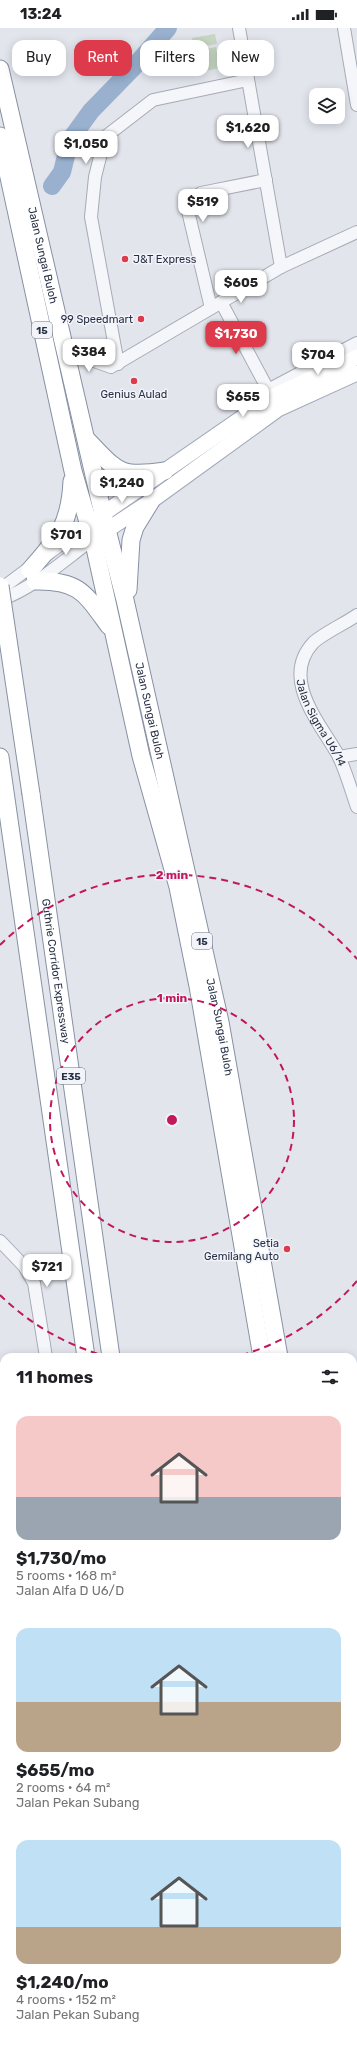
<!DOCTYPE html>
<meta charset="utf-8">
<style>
body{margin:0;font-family:Rubik,sans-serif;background:#f2f2f2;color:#202124;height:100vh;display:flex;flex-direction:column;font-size:15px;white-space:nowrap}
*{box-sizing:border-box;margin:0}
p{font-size:13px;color:#757577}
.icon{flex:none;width:22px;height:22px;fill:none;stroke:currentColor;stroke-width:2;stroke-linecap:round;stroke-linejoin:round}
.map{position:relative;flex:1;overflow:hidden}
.details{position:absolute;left:0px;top:1325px;width:357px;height:692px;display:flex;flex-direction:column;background:#fff;border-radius:12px 12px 0 0;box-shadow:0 2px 10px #0003}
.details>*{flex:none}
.top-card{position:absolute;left:12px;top:12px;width:333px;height:36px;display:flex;gap:8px}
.tools{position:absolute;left:309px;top:60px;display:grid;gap:8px}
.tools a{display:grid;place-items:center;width:36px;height:36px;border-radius:8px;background:#fff;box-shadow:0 2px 10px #0003;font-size:20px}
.price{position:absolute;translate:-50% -34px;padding:0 9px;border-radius:8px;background:#fff;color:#222;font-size:13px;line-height:26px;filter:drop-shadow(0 1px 2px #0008)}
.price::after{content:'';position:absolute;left:50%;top:24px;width:12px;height:9px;margin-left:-6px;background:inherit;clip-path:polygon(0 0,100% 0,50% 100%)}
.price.active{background:#dd3a4b;color:#fff}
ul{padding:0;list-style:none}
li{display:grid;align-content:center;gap:8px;height:212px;padding:0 16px}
li span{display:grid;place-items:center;height:124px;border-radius:12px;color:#555}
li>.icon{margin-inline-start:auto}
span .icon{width:72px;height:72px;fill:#fffc;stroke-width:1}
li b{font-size:17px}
h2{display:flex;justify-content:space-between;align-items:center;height:48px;padding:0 16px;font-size:17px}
.pill{padding:0 14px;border-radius:12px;background:#fff;box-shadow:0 2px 10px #0003;font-size:14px;line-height:36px}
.pill.active{background:#dd3a4b;color:#fff}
.status{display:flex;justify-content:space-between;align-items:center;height:28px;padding:0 20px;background:#fff;direction:ltr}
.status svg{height:11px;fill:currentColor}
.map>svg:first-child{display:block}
.grass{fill:#c6d6c2}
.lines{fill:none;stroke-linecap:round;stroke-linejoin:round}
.river{stroke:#99b1cf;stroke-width:18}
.minor-casing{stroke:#a6abb7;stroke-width:14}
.major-casing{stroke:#a0a8b9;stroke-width:17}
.highway-casing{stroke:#8791a4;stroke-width:19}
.minor{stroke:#f5f6f9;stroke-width:12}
.major{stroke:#fff;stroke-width:15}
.highway{stroke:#fff;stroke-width:17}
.highway-bridge-casing{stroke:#8791a4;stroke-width:19;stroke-linecap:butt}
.highway-bridge{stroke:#fff;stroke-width:17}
.ring{fill:none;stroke:#c2185b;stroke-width:2;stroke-dasharray:7 5}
.poi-dot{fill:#dd3a4b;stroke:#f2f4f9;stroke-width:1.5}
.labels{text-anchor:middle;stroke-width:3;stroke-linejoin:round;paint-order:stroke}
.shield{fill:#f2f4f9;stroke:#656c7c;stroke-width:1}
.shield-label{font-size:10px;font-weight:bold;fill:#283146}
.street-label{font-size:11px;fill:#283146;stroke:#f2f4f9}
.poi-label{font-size:11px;fill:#283146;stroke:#f2f4f9;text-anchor:end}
.centre{fill:#c2185b;stroke:#f2f4f9;stroke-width:2}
.ring-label{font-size:12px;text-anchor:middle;font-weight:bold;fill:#c2185b;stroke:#f2f4f9;stroke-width:3;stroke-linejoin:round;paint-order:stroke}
</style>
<div class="status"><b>13:24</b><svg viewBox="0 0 49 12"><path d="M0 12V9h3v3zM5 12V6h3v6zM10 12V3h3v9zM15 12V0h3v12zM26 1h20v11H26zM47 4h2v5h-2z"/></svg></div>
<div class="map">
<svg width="357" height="2017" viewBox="0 0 357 2017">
<rect width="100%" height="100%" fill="#e2e5ec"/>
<!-- grass -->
<g class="grass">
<polygon points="215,6 217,16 194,20 192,10"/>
<polygon points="216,19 220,40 185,47 181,26"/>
</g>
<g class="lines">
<!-- river -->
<polyline class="river" points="52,158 62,144 70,112 91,83 132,41 168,0"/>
<!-- minor casing -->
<g class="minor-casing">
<g id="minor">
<polyline points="239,0 281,239"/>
<polyline points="344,0 357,77"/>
<polyline points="221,274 272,369"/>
<polyline points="211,280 188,183 193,172 201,165 266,152"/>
<polyline points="64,314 86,330 111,339 281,239 357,204"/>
<polyline points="118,336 91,189 95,149 105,109 153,72 248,52"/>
<polyline points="268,362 357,315"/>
<polyline points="0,566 5,558 88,496"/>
<path d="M 0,572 C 34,560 64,532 93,511"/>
<path id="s1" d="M 357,587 C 346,595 322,606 313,615 C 280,651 320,695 338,727 C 346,743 351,762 357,779"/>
<polyline points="339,729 357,726"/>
<polyline points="0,1213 24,1238 34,1255 46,1329"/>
<polyline points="353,1372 357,1371"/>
<polyline points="0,1394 4,1393"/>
<polyline points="190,2013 191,2017"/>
</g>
</g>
<!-- major casing -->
<g class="major-casing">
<g id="major">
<polyline points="94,492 272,369 357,329"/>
<polyline points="98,508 151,473 278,381 357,345"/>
</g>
</g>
<!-- highway casing -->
<g class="highway-casing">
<g id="highway">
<path id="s2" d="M 0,41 L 103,486 L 125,572 L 220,994 L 279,1329"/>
<polyline points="0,108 73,443 93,511 141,728 178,859 198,958 262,1329"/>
<path d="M 86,411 C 118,443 117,450 165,443"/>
<path d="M 30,542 C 58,511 70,496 72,453"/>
<path d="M 35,553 C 79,552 85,565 109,598"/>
<polyline points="128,562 131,512 135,499 151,473"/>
<polyline points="0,729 86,1329"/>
<path id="s3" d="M 31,766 L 111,1329"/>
<polyline points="353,1751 357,1773"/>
<polyline points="353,1850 357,1873"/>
<polyline points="235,2013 237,2017"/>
<polyline points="264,2013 266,2017"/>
</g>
</g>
<!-- minor -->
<use href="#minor" class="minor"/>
<!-- major -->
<use href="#major" class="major"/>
<!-- highway -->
<use href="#highway" class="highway"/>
<!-- highway-bridge casing -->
<g class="highway-bridge-casing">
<polyline id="highway-bridge" points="0,558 31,766"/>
</g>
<!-- highway-bridge -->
<use href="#highway-bridge" class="highway-bridge"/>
</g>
<!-- distance rings -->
<g class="ring">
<circle cx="172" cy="1092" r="122"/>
<path d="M357 1253A245 245 0 0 1 235 1329M109 1329A245 245 0 0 1 0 1267M0 917A245 245 0 0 1 357 931"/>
</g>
<!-- markers -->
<g class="poi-dot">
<circle cx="125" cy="231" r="4"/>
<circle cx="141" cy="291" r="4"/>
<circle cx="134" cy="353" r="4"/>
<circle cx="287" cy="1221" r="4"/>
</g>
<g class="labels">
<!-- shield labels -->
<g class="shield">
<rect x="32" y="294" width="20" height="16" rx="3"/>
<rect x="192" y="905" width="20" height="16" rx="3"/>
<rect x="57" y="1040" width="28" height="16" rx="3"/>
</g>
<g class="shield-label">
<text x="42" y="306">15</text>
<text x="202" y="917">15</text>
<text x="71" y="1052">E35</text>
</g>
<!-- street labels -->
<g class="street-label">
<text dy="4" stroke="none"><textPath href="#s2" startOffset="191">Jalan Sungai Buloh</textPath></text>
<text dy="4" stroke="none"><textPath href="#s2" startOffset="659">Jalan Sungai Buloh</textPath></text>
<text dy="4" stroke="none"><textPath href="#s1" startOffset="140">Jalan Sigma U6/14</textPath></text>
<text dy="4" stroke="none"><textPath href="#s3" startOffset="179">Guthrie Corridor Expressway</textPath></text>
<text dy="4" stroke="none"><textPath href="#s2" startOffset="983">Jalan Sungai Buloh</textPath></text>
</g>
<!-- poi labels -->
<g class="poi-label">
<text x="133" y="235" text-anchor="start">J&amp;T Express</text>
<text x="133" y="295">99 Speedmart</text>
<text x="134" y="370" text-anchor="middle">Genius Aulad</text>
<text x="279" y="1219">Setia<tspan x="279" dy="13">Gemilang Auto</tspan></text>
</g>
</g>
<circle cx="172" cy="1092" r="6" class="centre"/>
<g class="ring-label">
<text x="172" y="851">2 min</text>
<text x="172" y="974">1 min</text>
</g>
</svg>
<div class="tools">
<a><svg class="icon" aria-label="layers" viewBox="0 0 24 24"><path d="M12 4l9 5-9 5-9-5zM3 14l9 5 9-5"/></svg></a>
</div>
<b class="price" style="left:248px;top:121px">$1,620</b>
<b class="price" style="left:86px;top:137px">$1,050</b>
<b class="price" style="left:203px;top:195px">$519</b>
<b class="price" style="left:241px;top:276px">$605</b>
<b class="price active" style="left:236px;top:327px">$1,730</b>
<b class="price" style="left:89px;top:345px">$384</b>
<b class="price" style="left:318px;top:348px">$704</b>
<b class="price" style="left:243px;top:390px">$655</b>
<b class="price" style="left:122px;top:476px">$1,240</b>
<b class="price" style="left:66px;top:528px">$701</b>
<b class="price" style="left:47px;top:1260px">$721</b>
<div class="top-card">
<a class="pill">Buy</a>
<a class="pill active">Rent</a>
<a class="pill">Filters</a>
<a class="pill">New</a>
</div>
<section class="details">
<h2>11 homes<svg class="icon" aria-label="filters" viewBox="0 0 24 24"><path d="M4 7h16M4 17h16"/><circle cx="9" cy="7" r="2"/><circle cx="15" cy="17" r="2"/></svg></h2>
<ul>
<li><span style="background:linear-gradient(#f6c9c9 65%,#9aa5b1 0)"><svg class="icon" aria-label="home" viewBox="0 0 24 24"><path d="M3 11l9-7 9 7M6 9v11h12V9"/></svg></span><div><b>$1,730/mo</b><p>5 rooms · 168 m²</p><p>Jalan Alfa D U6/D</p></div></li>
<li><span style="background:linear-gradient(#bfe0f5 60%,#b9a48a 0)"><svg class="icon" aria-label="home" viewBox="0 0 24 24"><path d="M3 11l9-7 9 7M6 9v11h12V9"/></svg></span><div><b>$655/mo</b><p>2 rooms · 64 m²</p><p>Jalan Pekan Subang</p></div></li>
<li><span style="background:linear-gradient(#bfe0f5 70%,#b9a48a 0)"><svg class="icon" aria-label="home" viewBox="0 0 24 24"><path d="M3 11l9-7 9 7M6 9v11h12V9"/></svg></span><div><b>$1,240/mo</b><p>4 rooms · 152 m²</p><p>Jalan Pekan Subang</p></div></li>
</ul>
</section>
</div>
